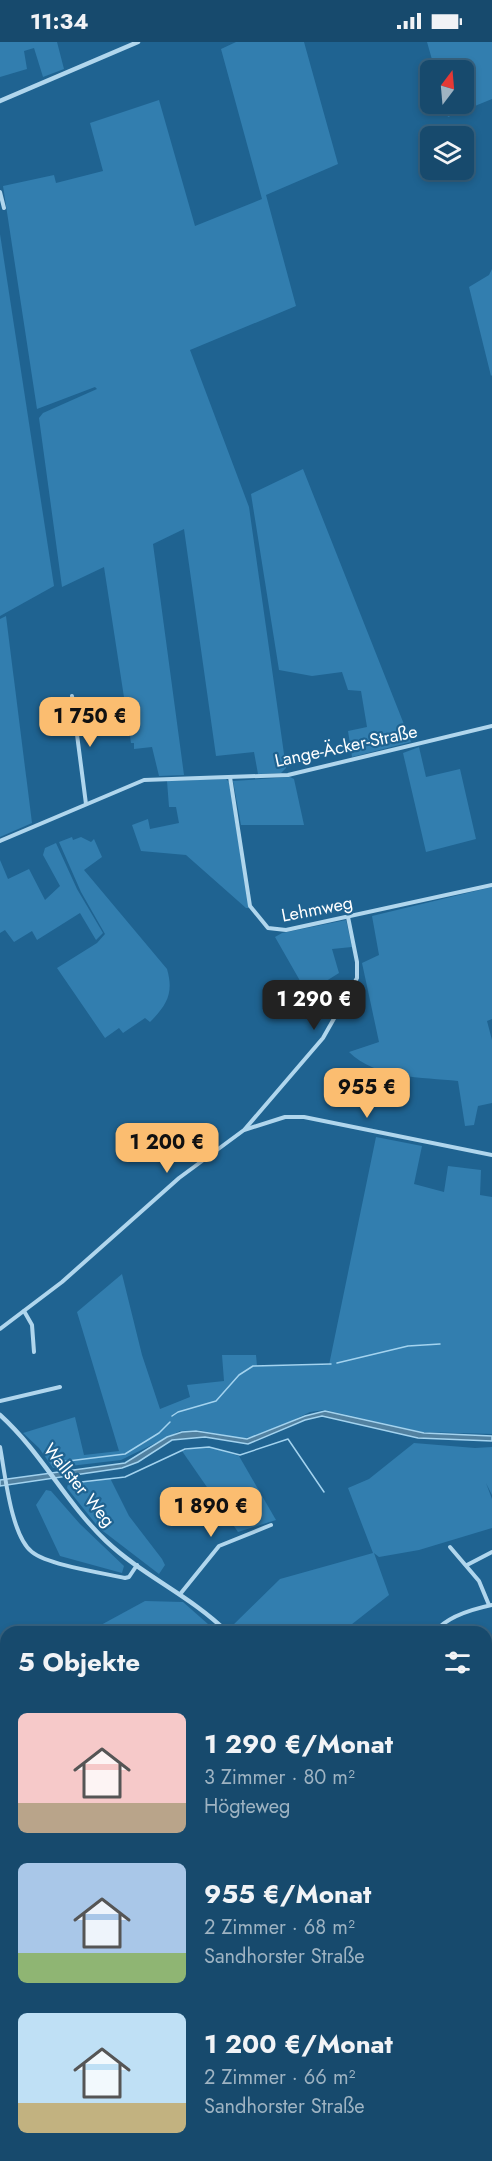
<!DOCTYPE html>
<html lang="de">
<meta charset="utf-8">
<style>
body{margin:0;font-family:Jost,sans-serif;background:#205172;color:#f1f3f6;height:100vh;display:flex;flex-direction:column;font-size:22px;white-space:nowrap}
*{box-sizing:border-box;margin:0}
p{font-size:20px;color:#9eb3c2}
.icon{flex:none;width:33px;height:33px;fill:none;stroke:currentColor;stroke-width:2;stroke-linecap:round;stroke-linejoin:round}
.map{position:relative;flex:1;overflow:hidden}
.details{position:absolute;left:0px;top:1584px;width:492px;height:536px;display:flex;flex-direction:column;background:#174a6d;border-radius:18px 18px 0 0;box-shadow:0 3px 9px #0003,0 0 0 2px #366280}
.details>*{flex:none}
.needle{width:39px;rotate:16deg}
.buttons{position:absolute;left:420px;top:18px;display:grid;gap:12px}
.buttons a{display:grid;place-items:center;width:54px;height:54px;border-radius:9px;background:#174a6d;box-shadow:0 3px 9px #0003,0 0 0 2px #366280;font-size:30px}
.price{position:absolute;translate:-50% -51px;padding:0 14px;border-radius:12px;background:#fbbd70;color:#111;font-size:20px;line-height:39px;filter:drop-shadow(0 2px 3px #0008)}
.price::after{content:'';position:absolute;left:50%;top:36px;width:18px;height:14px;margin-left:-9px;background:inherit;clip-path:polygon(0 0,100% 0,50% 100%)}
.price.selected{background:#222;color:#fff}
ul{padding:0;list-style:none}
li{display:flex;align-items:center;gap:18px;height:150px;padding:0 18px}
li span{display:grid;place-items:center;flex:none;width:168px;height:120px;border-radius:9px;color:#555}
li>.icon{margin-inline-start:auto}
span .icon{width:72px;height:72px;fill:#fffc;stroke-width:1}
li b{font-size:26px}
h2{display:flex;justify-content:space-between;align-items:center;height:72px;padding:0 18px;font-size:26px}
.status{display:flex;justify-content:space-between;align-items:center;height:42px;padding:0 30px;background:#174a6d;direction:ltr}
.status svg{height:16px;fill:currentColor}
.map>svg:first-child{display:block}
.green{fill:#327eaf}
.water{fill:#5281a0;stroke:#a3d3ef;stroke-width:1.5}
.lines{fill:none;stroke-linecap:round;stroke-linejoin:round}
.stream{stroke:#a3d3ef;stroke-width:1.5}
.minor{stroke:#b0d6ed;stroke-width:4}
.tertiary{stroke:#b0d6ed;stroke-width:4.5}
.primary{stroke:#f7fbff;stroke-width:6}
.rail{stroke:#fff;stroke-width:1.5;stroke-dasharray:10 4.5;stroke-linecap:butt}
.labels{text-anchor:middle;stroke-width:4.5;stroke-linejoin:round;paint-order:stroke}
.street-label{font-size:18px;fill:#fff;stroke:#1f6391}
</style>
<div class="status"><b>11:34</b><svg viewBox="0 0 49 12"><path d="M0 12V9h3v3zM5 12V6h3v6zM10 12V3h3v9zM15 12V0h3v12zM26 1h20v11H26zM47 4h2v5h-2z"/></svg></div>
<div class="map">
<svg width="492" height="2119" viewBox="0 0 492 2119">
<rect width="100%" height="100%" fill="#1f6391"/>
<!-- green -->
<g class="green">
<polygon points="0,0 57,0 64,27 43,35 34,6 24,9 27,27 0,35"/>
<polygon points="236,0 304,0 338,122 266,153 296,264 190,308 249,465 286,726 281,731 258,732 254,710 216,714 184,487 153,502 184,733 159,734 152,705 134,707 134,701 131,701 104,525 62,545 39,376 43,371 97,347 95,345 37,367 3,144 54,133 56,141 103,129 90,81 159,58 195,184 262,157 221,7"/>
<polygon points="427,0 492,0 492,57 448,75 444,62 464,62 464,28 435,28"/>
<polygon points="0,192 54,544 0,574"/>
<polygon points="492,227 492,333 491,334 469,245 489,233"/>
<polygon points="303,427 411,700 352,715 348,689 367,685 361,649 348,648 342,630 312,634 279,628 251,452"/>
<polygon points="6,574 32,781 0,795 0,577"/>
<polygon points="419,705 426,735 460,727 476,797 426,810 403,711"/>
<polygon points="290,735 294,737 304,783 241,783 233,739"/>
<polygon points="226,737 229,740 249,866 246,866 186,813 141,809 132,783 148,777 150,787 179,781 176,765 169,765 167,739"/>
<path d="M 72,795 L 73,798 L 81,795 L 91,800 L 94,797 L 102,815 L 84,828 L 167,927 C 174,951 167,963 150,980 L 145,976 L 123,991 L 119,986 L 105,996 L 57,926 L 97,901 L 105,892 L 81,850 L 59,800 Z"/>
<polygon points="56,801 77,847 103,891 96,898 80,871 37,898 32,889 14,900 5,888 0,891 0,818 8,837 29,827 45,858 60,844 43,813 45,806"/>
<path d="M 492,845 L 492,977 L 487,979 L 492,998 L 492,1061 L 478,1064 L 474,1083 L 465,1084 L 458,1039 C 422,1035 376,1037 349,1010 L 379,1000 L 362,921 L 379,913 L 372,874 Z"/>
<polygon points="346,878 352,905 332,907 339,931 307,951 275,895 282,891"/>
<polygon points="376,1095 422,1104 414,1142 444,1150 448,1124 481,1128 480,1153 492,1155 492,1392 422,1390 325,1368 310,1370 275,1387 243,1397 198,1388 180,1389 121,1418 53,1426 39,1406 23,1391 75,1375 84,1413 119,1409 77,1270 122,1232 142,1313 160,1367 190,1355 187,1343 224,1339 222,1313 256,1313 257,1324 329,1323"/>
<polygon points="414,1401 475,1406 492,1405 492,1453 486,1441 492,1457 492,1486 419,1508 379,1515 374,1511 389,1553 342,1590 234,1590 231,1585 280,1537 373,1511 348,1446 369,1437"/>
<polygon points="198,1405 213,1406 239,1414 276,1478 238,1490 182,1409"/>
<polygon points="110,1436 129,1474 162,1517 165,1523 159,1532 99,1486 67,1446 68,1442"/>
<polygon points="46,1448 51,1449 80,1482 124,1524 122,1531 60,1514 36,1463"/>
<polygon points="145,1559 183,1560 217,1590 88,1590"/>
<polygon points="0,1597 6,1597 6,1871 0,1868"/>
</g>
<!-- water -->
<polygon class="water" points="325,1369 424,1391 492,1394 492,1399 418,1396 322,1374 305,1378 248,1402 205,1395 172,1398 138,1420 122,1426 0,1444 0,1438 125,1421 167,1395 182,1390 196,1389 247,1397 305,1374"/>
<g class="lines">
<!-- stream -->
<g class="stream">
<polyline points="337,1321 408,1304 440,1302"/>
<polyline points="172,1374 178,1370 216,1359 239,1333 253,1324 331,1322"/>
<polyline points="52,1421 125,1412 159,1391 170,1380"/>
<polyline points="81,1440 125,1435 185,1407 209,1405 240,1413 288,1397 324,1450"/>
</g>
<!-- minor -->
<g class="minor">
<polyline points="0,150 4,166"/>
<polyline points="72,654 86,762"/>
<polyline points="230,735 250,864 268,886 286,888 492,843"/>
<polyline points="0,799 144,738 288,733 492,684"/>
<polyline points="245,1087 323,996 357,936 357,920 348,875"/>
<polyline points="24,1269 32,1283 34,1310"/>
<polyline points="0,1287 62,1240 179,1136 244,1088 285,1075 304,1075 492,1113"/>
<polyline points="0,1359 60,1345"/>
<path d="M 0,1405 C 5,1431 11,1494 32,1510 C 48,1523 103,1531 125,1536 L 129,1535 L 137,1523"/>
<polyline points="450,1505 479,1539 489,1563"/>
<polyline points="467,1523 492,1510"/>
<polyline points="181,1551 219,1504 271,1483"/>
<path d="M 435,1590 C 447,1574 473,1567 492,1563"/>
<polyline points="486,1602 492,1600"/>
<polyline points="486,1696 492,1691"/>
<polyline points="486,1735 492,1729"/>
<polyline points="486,1782 492,1778"/>
<polyline points="486,1950 492,1942"/>
<polyline points="416,2114 418,2119"/>
<polyline points="0,2116 4,2119"/>
</g>
<!-- tertiary -->
<g class="tertiary">
<polyline points="0,59 138,0"/>
<path d="M 0,1373 C 41,1410 66,1461 106,1499 C 143,1534 191,1554 227,1590"/>
<polyline points="486,2021 492,2032"/>
<polyline points="52,2119 56,2114"/>
</g>
<!-- primary -->
<g class="primary">
<polyline points="0,1882 6,1884"/>
<polyline points="486,2069 492,2071"/>
</g>
<!-- rail -->
<g class="rail">
<polyline points="486,1791 492,1787"/>
<polyline points="0,1874 6,1876"/>
</g>
</g>
<g class="labels">
<!-- street labels -->
<g class="street-label">
<text transform="translate(346 704) rotate(-12)" y="6">Lange-Äcker-Straße</text>
<text transform="translate(317 867) rotate(-11)" y="6">Lehmweg</text>
<text transform="translate(79 1443) rotate(51)" y="6">Wallster Weg</text>
</g>
</g>
</svg>
<div class="buttons">
<a><svg class="needle" viewBox="-14 -14 28 28"><path d="M0-13l5 13h-10z" fill="#e53935"/><path d="M0 13l5-13h-10z" fill="#9eb3c2"/></svg></a>
<a><svg class="icon" aria-label="layers" viewBox="0 0 24 24"><path d="M12 4l9 5-9 5-9-5zM3 14l9 5 9-5"/></svg></a>
</div>
<b class="price" style="left:90px;top:706px">1 750 €</b>
<b class="price selected" style="left:314px;top:989px">1 290 €</b>
<b class="price" style="left:367px;top:1077px">955 €</b>
<b class="price" style="left:167px;top:1132px">1 200 €</b>
<b class="price" style="left:211px;top:1496px">1 890 €</b>
<section class="details">
<h2>5 Objekte<svg class="icon" aria-label="filters" viewBox="0 0 24 24"><path d="M4 7h16M4 17h16"/><circle cx="9" cy="7" r="2"/><circle cx="15" cy="17" r="2"/></svg></h2>
<ul>
<li><span style="background:linear-gradient(#f6c9c9 75%,#b9a48a 0)"><svg class="icon" aria-label="home" viewBox="0 0 24 24"><path d="M3 11l9-7 9 7M6 9v11h12V9"/></svg></span><div><b>1 290 €/Monat</b><p>3 Zimmer · 80 m²</p><p>Högteweg</p></div></li>
<li><span style="background:linear-gradient(#a9c7e8 75%,#8fb573 0)"><svg class="icon" aria-label="home" viewBox="0 0 24 24"><path d="M3 11l9-7 9 7M6 9v11h12V9"/></svg></span><div><b>955 €/Monat</b><p>2 Zimmer · 68 m²</p><p>Sandhorster Straße</p></div></li>
<li><span style="background:linear-gradient(#bfe0f5 75%,#c2b280 0)"><svg class="icon" aria-label="home" viewBox="0 0 24 24"><path d="M3 11l9-7 9 7M6 9v11h12V9"/></svg></span><div><b>1 200 €/Monat</b><p>2 Zimmer · 66 m²</p><p>Sandhorster Straße</p></div></li>
</ul>
</section>
</div>
